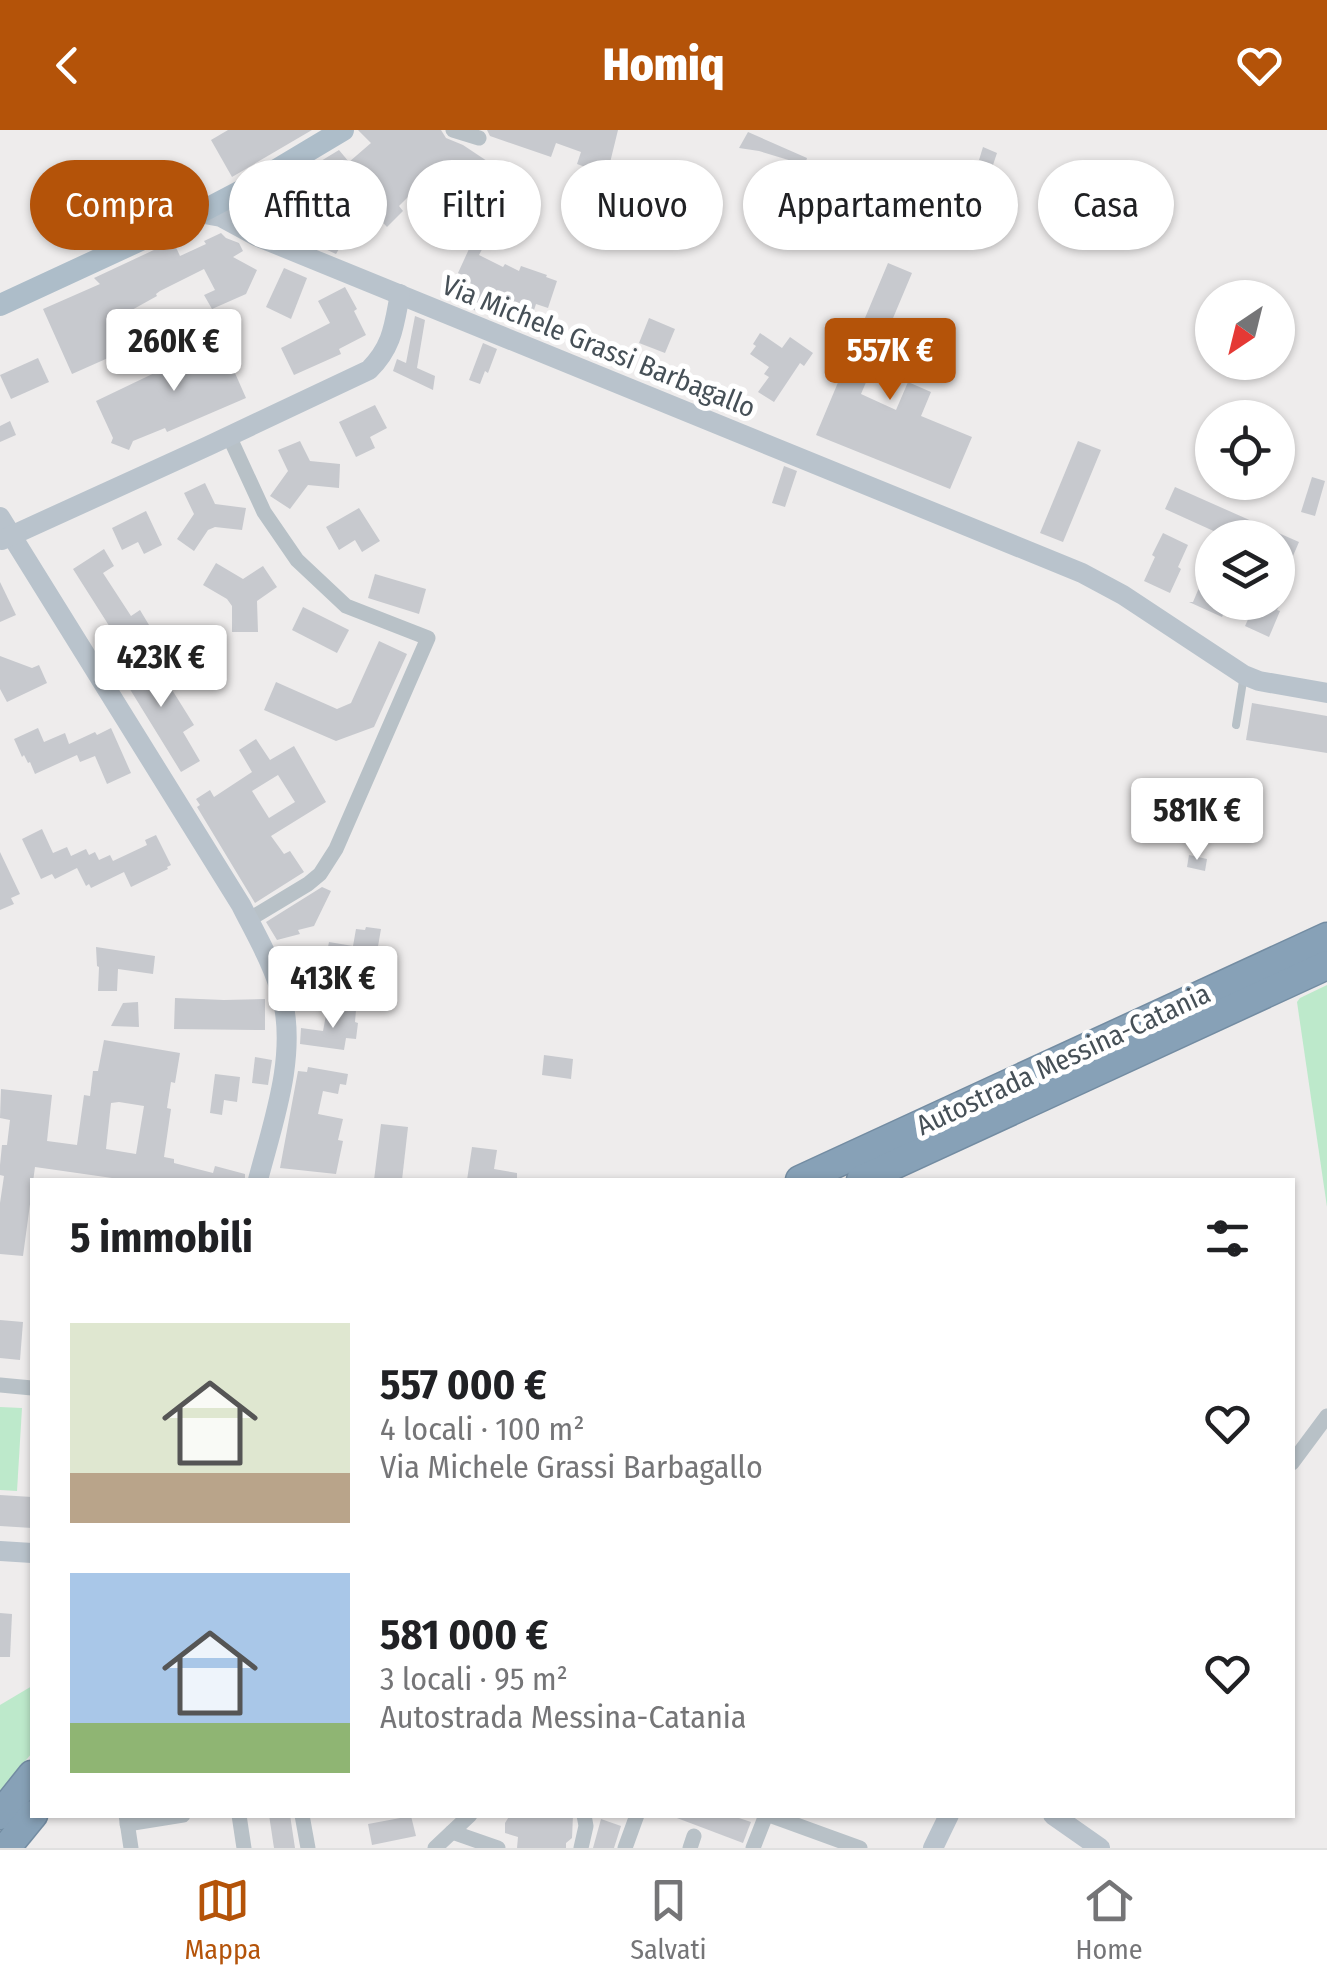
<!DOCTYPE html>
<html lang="it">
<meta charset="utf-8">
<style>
body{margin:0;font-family:"Fira Sans Condensed",sans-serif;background:#f2f2f2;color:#202124;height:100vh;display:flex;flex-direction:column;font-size:38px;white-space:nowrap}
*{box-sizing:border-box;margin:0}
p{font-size:32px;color:#757577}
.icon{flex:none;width:55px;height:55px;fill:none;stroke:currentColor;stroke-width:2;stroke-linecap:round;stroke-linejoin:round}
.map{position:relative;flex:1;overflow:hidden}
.details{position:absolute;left:30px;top:1048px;width:1265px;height:640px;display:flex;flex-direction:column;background:#fff;border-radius:0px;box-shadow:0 2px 8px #0004}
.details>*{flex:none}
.guide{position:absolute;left:30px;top:30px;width:1268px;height:90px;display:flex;gap:20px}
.needle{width:65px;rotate:215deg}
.tools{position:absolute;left:1195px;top:150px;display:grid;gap:20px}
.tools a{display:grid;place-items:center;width:100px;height:100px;border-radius:50%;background:#fff;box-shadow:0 2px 8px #0004;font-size:50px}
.price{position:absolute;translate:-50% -85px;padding:0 22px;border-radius:10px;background:#fff;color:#222;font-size:32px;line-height:65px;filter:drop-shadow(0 2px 5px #0008)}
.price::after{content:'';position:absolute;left:50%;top:60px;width:30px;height:22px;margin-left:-15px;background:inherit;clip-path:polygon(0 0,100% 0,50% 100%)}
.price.selected{background:#b45309;color:#fff}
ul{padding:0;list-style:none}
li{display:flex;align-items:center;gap:30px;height:250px;padding:0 40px}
li span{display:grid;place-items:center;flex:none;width:280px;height:200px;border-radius:0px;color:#555}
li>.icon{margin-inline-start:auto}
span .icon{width:120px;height:120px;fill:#fffc;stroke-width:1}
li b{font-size:42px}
h2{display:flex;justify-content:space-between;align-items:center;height:120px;padding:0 40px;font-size:42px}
.pill{padding:0 35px;border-radius:45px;background:#fff;box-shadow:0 2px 8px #0004;font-size:35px;line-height:90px}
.pill.selected{background:#b45309;color:#fff}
header{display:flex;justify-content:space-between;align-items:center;height:130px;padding:0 40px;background:#b45309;color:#fff;font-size:45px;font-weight:800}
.menu{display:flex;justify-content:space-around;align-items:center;height:140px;border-top:2px solid #e0e0e0;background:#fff;font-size:28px;color:#757577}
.menu a{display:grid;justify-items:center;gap:5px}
.menu .selected{color:#b45309}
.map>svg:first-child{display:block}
.green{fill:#bde9cb}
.building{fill:#c7c9ce;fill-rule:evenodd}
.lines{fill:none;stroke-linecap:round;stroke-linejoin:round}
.highway-casing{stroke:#738ca2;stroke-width:31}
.lane{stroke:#b8c1c7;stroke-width:8}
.street{stroke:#b8c1c7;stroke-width:15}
.secondary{stroke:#b9c3cc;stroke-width:20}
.primary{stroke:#adbdc9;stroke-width:22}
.highway{stroke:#87a1b7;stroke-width:28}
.labels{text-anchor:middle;stroke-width:10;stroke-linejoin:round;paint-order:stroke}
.street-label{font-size:28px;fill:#465057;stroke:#fff}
</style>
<header><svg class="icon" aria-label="back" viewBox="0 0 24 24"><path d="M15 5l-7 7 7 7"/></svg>Homiq<svg class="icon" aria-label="heart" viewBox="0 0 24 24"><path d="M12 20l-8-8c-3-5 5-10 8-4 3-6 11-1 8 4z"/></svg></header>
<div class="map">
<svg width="1327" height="1718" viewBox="0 0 1327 1718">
<rect width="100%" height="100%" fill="#eeecec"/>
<!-- green -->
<g class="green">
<polygon points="1327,855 1327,1077 1297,872 1300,868"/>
<polygon points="0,1277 22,1278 17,1361 0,1360"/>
<polygon points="32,1556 32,1623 0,1661 0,1575"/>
</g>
<!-- building -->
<g class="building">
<polygon points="228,0 312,0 232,47 211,10"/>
<polygon points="358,0 441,0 446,8 463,15 487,31 481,38 484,40 473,51 486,60 477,72 484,77 481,83 496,93 479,125 503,137 505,134 519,141 521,136 547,145 546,147 557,151 548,178 536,174 532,186 507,177 509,171 489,162 479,182 456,173 469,148 458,143 469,119 461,116 467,106 447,92 453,82 439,72 448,61 428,47 399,76 403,81 387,97 372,81 355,114 345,109 336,124 314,114 319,104 302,95 311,75 293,66 280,93 276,90 260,68 339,20 349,32 371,13"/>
<polygon points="487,0 618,0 607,45 577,34 581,22 556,13 551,27 490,6"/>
<polygon points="748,2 807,28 805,35 759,21 739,18"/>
<polygon points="983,17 997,23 993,35 979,30"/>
<polygon points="508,92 526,101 521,112 502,104"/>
<polygon points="221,103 226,108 239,113 243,121 233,127 257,140 246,164 212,179 204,165 215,160 204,139 160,161 156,164 157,166 121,186 135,216 72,244 43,179 100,154 94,148 173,111 180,126 206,114 204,111"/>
<polygon points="888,133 912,143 880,219 896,226 889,243 873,236 861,264 896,280 908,252 931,262 921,286 972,307 950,359 816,305"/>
<polygon points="284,138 307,148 291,189 266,177"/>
<polygon points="345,157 357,179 354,181 366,205 339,219 341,224 294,245 281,218 330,193 318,171"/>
<polygon points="415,186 425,190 417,238 435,246 433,260 393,241 397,229 406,233"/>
<polygon points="649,188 675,199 665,223 639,213"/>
<polygon points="216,200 246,268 167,302 165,298 133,311 129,320 111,313 113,308 96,271 192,225 186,213"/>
<polygon points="760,203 782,218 790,207 813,223 804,236 800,233 774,272 758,262 769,247 764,244 769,237 750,224 756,216 753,214"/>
<polygon points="483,213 497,219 488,243 485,241 480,254 469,250"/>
<polygon points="38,228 49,252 11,269 0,245"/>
<polygon points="375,275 387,298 370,307 375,318 356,327 339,292"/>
<polygon points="10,291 16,305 0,312 0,296"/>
<polygon points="300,311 310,331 340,334 339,358 308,355 290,379 270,366 288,341 278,320"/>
<polygon points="1078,311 1101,320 1063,412 1040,403"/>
<polygon points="784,336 797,341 785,377 772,373"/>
<polygon points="1312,347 1325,351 1315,386 1301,382"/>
<polygon points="205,353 215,374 246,378 242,400 215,397 208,400 194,421 177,409 194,384 184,363"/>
<polygon points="1175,357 1299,412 1278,461 1278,408 1229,408 1165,379"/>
<polygon points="359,378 380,411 362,422 355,410 339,420 326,397"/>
<polygon points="146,381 162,415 144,424 138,412 122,420 112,398"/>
<polygon points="1163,403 1188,415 1178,437 1181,439 1170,463 1144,451 1155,427 1152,425"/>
<polygon points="104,419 114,436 103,443 131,486 140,480 149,495 120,513 73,439"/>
<polygon points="1212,427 1212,472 1229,472 1222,487 1189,472 1193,472"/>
<polygon points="216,433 243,449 263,436 277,457 257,471 258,502 232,502 232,476 227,469 203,455"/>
<polygon points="375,444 426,459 419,484 368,468"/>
<polygon points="0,452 16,485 0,492"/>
<polygon points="1256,472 1281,472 1277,480 1280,481 1269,507 1245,496"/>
<polygon points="303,477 349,500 337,523 292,500"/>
<polygon points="379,511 407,524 374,597 336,611 264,580 276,552 337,579 351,573"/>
<polygon points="137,522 154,552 164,547 194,595 183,602 200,631 181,642 115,535"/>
<polygon points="0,526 32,538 39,535 47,553 7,572 0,559"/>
<polygon points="1252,573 1327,586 1327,623 1246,610"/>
<polygon points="38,598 44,612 65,603 69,614 95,602 97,605 111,598 131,643 107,654 95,626 80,632 77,625 35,644 30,632 28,633 24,625 22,627 14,609"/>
<path d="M 256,609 L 270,630 L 294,616 L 326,672 L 271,706 L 284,724 L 290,721 L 304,742 L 255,773 L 197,677 L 200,675 L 196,669 L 210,660 L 214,667 L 252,642 L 239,620 ZM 278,645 L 295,672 L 269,688 L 252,661 Z"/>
<polygon points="1156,679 1194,687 1189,710 1151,702"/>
<polygon points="42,699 53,723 67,717 71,726 86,719 89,725 95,722 99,730 110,725 113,731 147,715 145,710 156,705 171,735 167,737 168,739 131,757 124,742 91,758 89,754 86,756 77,738 55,749 52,744 41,749 22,709"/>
<polygon points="0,722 20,764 11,768 14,774 0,780"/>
<polygon points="1189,725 1207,729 1205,741 1187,737"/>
<polygon points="322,757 331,761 314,796 298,800 300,804 277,810 266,792"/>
<polygon points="366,797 381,799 371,857 347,853 350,838 317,833 319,820 327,822 329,812 353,816 356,799 365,800"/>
<polygon points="96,817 155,826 153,844 118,839 117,861 98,861 99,837 97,836"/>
<polygon points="175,868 224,870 265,869 265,900 174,899"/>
<polygon points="138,872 139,897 111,896 123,873"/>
<polygon points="344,878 356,880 355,892 358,893 356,909 346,908 344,920 300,914 301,898 323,901 327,880 343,883"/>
<path d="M 104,910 L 180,923 L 175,953 L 171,952 L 167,978 L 171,979 L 164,1027 L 174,1029 L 174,1033 L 213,1043 L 215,1036 L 245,1044 L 245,1050 L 126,1050 L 35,1037 L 23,1126 L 0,1124 L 0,1073 L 4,1046 L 0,1045 L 0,1035 L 2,1015 L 7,1015 L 10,990 L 0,988 L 1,959 L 52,965 L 47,1011 L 77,1015 L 84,965 L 90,966 L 93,941 L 98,941 ZM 119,972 L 144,976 L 136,1024 L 106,1019 L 111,973 Z"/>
<polygon points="544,925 573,929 571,949 542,945"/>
<polygon points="255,927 272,930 268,955 252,953"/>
<polygon points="308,937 348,944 346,955 340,954 338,964 323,961 318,984 343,989 338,1010 343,1011 336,1044 280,1038 298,941 307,942"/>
<polygon points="215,944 240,947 237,972 224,970 222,985 210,983"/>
<polygon points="381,994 408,997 402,1050 374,1050"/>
<polygon points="472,1017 497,1020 494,1039 517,1043 517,1050 467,1050"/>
<polygon points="0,1190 23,1192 20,1230 0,1228"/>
<polygon points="0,1365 32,1367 32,1398 0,1396"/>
<polygon points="0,1483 12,1484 10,1527 0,1527"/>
<polygon points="269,1685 290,1685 295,1718 274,1718"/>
<polygon points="510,1685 573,1685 572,1708 566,1713 566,1718 517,1718 518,1707 505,1703 505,1693"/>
<polygon points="669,1685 730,1685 751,1692 743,1713"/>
<polygon points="411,1686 416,1706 372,1715 368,1694"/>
<polygon points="601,1689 621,1696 614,1718 593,1718"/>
</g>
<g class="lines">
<!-- highway casing -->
<g class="highway-casing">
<g id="highway">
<polyline points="800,1050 1327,807"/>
<polyline points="861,1050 1327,835"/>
<polyline points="0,1685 32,1645"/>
<polyline points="6,1718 33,1685"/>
</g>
</g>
<!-- lane -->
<polyline class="lane" points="1236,595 1244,545"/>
<!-- street -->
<g class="street">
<polyline points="453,0 479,8"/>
<polyline points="229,306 264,382 297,430 346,476 428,508 336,719 320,744 308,754 248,790"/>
<polyline points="0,1255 32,1258"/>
<polyline points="1292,1333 1327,1286"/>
<polyline points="126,1685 131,1718"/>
<polyline points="239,1685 244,1718"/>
<polyline points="302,1685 308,1718"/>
<polyline points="769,1685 860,1718"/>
<polyline points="127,1694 183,1685"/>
<polyline points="452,1702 498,1718"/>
<polyline points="435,1718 470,1685"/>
<polyline points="581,1718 586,1696 584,1685"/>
<polyline points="625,1718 637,1685"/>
<polyline points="690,1718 694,1706"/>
<polyline points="753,1718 766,1685"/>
</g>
<!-- secondary -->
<g class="secondary">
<path d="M 241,61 C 247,80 259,93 274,108"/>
<polyline points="199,83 221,87 256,106 1082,443 1123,465 1244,545 1259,551 1327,563"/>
<path d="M 0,387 L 241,775 C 256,805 274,835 282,867 C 297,927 273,992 258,1050"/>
<path d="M 2,410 L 208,316 L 369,240 C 393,216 394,195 400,164"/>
<polyline points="0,1421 32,1423"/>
<polyline points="1053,1685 1100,1718"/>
<polyline points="933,1718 949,1685"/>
</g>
<!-- primary -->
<polyline class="primary" points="0,175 199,83 241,61 343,0"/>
<!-- highway -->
<use href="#highway" class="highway"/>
</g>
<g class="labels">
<!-- street labels -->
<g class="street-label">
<text transform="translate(599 216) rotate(22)" y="10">Via Michele Grassi Barbagallo</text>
<text transform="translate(1063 929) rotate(-25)" y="10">Autostrada Messina-Catania</text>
</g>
</g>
</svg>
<div class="tools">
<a><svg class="needle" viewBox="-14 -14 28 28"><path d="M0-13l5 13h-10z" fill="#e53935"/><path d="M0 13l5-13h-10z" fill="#757577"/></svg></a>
<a><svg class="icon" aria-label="locate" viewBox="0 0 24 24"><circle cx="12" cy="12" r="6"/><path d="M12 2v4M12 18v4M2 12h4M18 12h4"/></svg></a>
<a><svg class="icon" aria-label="layers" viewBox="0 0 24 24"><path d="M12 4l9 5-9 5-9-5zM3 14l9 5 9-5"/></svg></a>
</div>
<b class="price" style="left:174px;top:264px">260K €</b>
<b class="price selected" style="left:890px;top:273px">557K €</b>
<b class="price" style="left:161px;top:580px">423K €</b>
<b class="price" style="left:1197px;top:733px">581K €</b>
<b class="price" style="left:333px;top:901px">413K €</b>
<div class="guide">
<a class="pill selected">Compra</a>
<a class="pill">Affitta</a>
<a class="pill">Filtri</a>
<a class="pill">Nuovo</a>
<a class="pill">Appartamento</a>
<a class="pill">Casa</a>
</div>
<section class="details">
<h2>5 immobili<svg class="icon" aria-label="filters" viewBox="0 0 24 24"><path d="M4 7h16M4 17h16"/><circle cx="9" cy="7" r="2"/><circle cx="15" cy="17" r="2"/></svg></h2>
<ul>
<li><span style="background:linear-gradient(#dfe7d0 75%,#b9a48a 0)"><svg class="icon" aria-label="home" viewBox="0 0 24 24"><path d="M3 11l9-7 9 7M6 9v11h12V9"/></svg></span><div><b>557 000 €</b><p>4 locali · 100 m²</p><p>Via Michele Grassi Barbagallo</p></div><svg class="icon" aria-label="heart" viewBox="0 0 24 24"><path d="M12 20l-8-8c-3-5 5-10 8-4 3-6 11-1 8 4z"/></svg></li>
<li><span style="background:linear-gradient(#a9c7e8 75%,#8fb573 0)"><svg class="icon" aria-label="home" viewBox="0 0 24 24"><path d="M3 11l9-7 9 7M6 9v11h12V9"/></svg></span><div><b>581 000 €</b><p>3 locali · 95 m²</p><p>Autostrada Messina-Catania</p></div><svg class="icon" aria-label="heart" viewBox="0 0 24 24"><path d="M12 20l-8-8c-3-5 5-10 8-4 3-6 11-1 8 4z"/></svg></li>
</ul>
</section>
</div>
<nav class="menu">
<a class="selected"><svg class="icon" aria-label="map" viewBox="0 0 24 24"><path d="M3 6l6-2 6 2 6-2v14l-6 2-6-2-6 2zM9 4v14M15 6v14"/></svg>Mappa</a>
<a><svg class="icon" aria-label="saved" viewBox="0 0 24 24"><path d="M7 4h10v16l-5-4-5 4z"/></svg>Salvati</a>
<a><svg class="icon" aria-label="home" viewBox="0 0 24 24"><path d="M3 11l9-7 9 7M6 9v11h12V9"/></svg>Home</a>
</nav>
